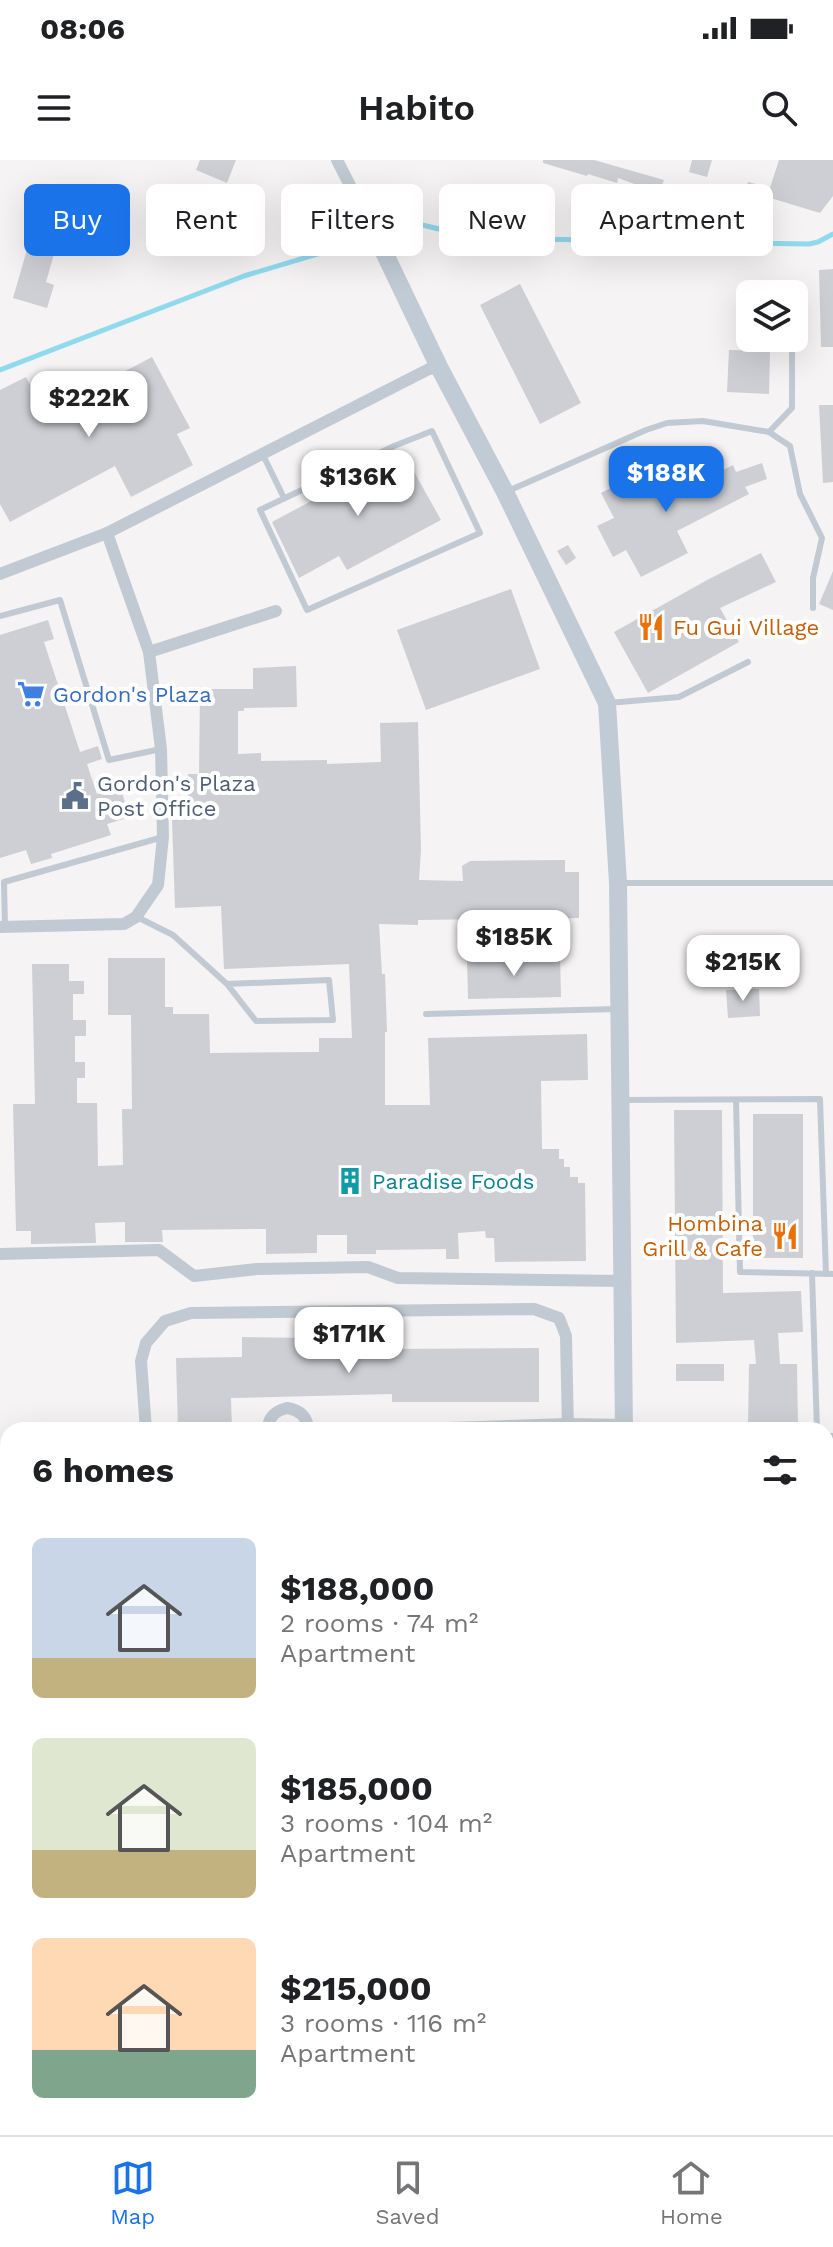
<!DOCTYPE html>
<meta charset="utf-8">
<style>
body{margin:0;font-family:"Work Sans",sans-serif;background:#f2f2f2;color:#202124;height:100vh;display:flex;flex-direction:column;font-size:30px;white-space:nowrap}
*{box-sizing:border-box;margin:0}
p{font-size:26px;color:#757577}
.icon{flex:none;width:44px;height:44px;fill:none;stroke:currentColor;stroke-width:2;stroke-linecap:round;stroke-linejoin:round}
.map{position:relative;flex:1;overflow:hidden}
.sheet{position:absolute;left:0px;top:1262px;width:834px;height:714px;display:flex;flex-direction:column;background:#fff;border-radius:24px 24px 0 0;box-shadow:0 8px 32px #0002}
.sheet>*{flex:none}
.hud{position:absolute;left:24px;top:24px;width:786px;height:72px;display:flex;gap:16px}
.fabs{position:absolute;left:736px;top:120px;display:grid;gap:16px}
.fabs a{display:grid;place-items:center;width:72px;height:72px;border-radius:12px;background:#fff;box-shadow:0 8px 32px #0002;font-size:40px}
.price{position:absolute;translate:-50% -68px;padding:0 18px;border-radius:16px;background:#fff;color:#222;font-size:26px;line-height:52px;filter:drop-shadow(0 2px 4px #0008)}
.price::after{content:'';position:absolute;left:50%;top:48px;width:24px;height:18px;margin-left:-12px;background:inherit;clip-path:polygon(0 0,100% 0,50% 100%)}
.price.active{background:#1a73e8;color:#fff}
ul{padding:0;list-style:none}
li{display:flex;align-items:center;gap:24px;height:200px;padding:0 32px}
li span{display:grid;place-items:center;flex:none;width:224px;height:160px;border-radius:12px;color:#555}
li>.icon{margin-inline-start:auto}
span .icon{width:96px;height:96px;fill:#fffc;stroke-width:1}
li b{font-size:34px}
h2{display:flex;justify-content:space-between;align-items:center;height:96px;padding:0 32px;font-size:34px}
.chip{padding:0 28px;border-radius:12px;background:#fff;box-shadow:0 8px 32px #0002;font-size:28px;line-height:72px}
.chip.active{background:#1a73e8;color:#fff}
.status{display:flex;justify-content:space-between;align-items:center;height:56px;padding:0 40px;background:#fff;direction:ltr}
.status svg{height:22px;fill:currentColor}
header{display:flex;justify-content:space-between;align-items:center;height:104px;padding:0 32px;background:#fff;font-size:36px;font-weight:600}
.tab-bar{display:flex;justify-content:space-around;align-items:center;height:112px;border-top:2px solid #e0e0e0;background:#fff;font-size:22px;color:#757577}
.tab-bar a{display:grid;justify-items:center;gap:4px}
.tab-bar .active{color:#1a73e8}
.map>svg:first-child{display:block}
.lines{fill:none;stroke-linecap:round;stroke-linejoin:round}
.stream{stroke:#90daee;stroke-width:5}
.building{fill:#cdcfd5}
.lane{stroke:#c1cad2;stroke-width:6}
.street{stroke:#c1cad2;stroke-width:12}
.secondary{stroke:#c1cbd6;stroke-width:18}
.labels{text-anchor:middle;stroke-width:8;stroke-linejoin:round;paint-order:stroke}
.food-label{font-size:22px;fill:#c56008;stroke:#fff;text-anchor:start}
.shop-label{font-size:22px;fill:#366cbe;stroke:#fff;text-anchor:start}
.service-label{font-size:22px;fill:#4e5e75;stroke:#fff;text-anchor:start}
.culture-label{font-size:22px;fill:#0d838f;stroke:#fff;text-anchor:start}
</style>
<div class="status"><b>08:06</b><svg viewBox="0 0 49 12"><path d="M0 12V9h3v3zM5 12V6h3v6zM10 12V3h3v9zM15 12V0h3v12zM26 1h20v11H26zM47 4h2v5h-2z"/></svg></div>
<header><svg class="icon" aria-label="menu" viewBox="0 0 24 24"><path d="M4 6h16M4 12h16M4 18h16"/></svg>Habito<svg class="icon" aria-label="search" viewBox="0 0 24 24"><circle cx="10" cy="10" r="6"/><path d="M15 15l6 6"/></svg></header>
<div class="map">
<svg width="833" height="1975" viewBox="0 0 833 1975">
<rect width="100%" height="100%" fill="#f5f3f3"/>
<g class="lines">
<!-- stream -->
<polyline class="stream" points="0,210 244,116 418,64 477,78 809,84 818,82 833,74"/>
</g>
<!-- building -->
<g class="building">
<polygon points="200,0 236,0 227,23 196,10"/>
<polygon points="543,0 594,0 664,20 659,33 618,18 617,23 588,14 587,16 543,3"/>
<polygon points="692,0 712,0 707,17 689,12"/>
<polygon points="779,0 833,0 833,36 820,53 767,37"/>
<polygon points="748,22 763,26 758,43 743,38"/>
<polygon points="31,76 57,84 46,122 54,125 47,148 13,138"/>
<polygon points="833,109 833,187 821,187 819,110"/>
<polygon points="520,124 581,243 540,264 480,145"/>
<polygon points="729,190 770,191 769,234 727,232"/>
<polygon points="152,197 190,268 177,274 193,305 131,337 115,306 10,362 0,344 0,230 26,217 46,253"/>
<polygon points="819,245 833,245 833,322 823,323"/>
<polygon points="663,287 674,288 679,293 679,304 673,309 657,309 656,297"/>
<polygon points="403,292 441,360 347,410 339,396 299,418 272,362"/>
<polygon points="762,303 767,319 745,327 749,334 677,371 688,393 641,417 626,390 613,397 597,366 614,358 601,333 645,310 662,342 733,305 736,312"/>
<polygon points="568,385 576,398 566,405 557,391"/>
<polygon points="761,393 776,422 720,448 739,482 648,533 614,472 709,419"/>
<polygon points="833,411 833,450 819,444"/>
<polygon points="511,429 540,509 426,550 397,470"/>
<polygon points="48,460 54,479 44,482 80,592 98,586 102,599 87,604 97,634 120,627 130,657 107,664 111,675 51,694 52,698 31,704 26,690 0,698 0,475"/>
<polygon points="296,506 297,547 244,548 244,551 238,551 238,594 261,593 261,601 327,600 327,604 381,602 380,563 418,562 421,690 419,720 463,721 462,706 470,701 565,700 565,712 579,712 579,758 418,760 418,765 379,764 382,814 385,814 387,872 385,872 385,945 430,945 428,878 587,874 588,920 541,921 542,989 559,989 559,999 564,999 564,1007 570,1007 570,1017 578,1017 578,1023 585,1023 586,1101 495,1102 494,1078 486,1078 485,1071 458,1073 459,1099 446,1099 446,1089 376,1090 376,1094 347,1094 347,1075 317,1075 317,1093 266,1094 266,1069 162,1070 163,1082 125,1082 125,1062 95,1063 96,1083 31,1084 31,1071 16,1071 13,944 35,944 32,804 69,804 69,821 84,821 84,834 73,834 73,860 86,860 86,876 75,876 75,902 85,902 85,918 77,918 77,943 97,943 98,1006 123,1005 122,949 132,949 131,855 108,855 108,798 165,798 165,847 173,847 173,854 209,854 210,893 319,892 319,878 352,878 349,804 224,809 221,746 175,748 172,660 188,659 188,614 199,614 200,529 253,529 253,508"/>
<polygon points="560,796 561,837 468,839 467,799"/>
<polygon points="759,829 760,856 728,858 726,830"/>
<polygon points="674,950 722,950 723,1133 801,1131 803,1172 778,1173 780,1204 797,1204 798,1269 748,1269 749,1204 756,1204 754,1180 676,1183"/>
<rect x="753" y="954" width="50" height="144"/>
<polygon points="242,1177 385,1179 385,1189 539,1188 539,1242 392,1242 392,1234 231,1238 232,1270 178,1270 176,1198 242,1197"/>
<rect x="676" y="1204" width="48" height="17"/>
</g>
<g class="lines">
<!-- lane -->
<g class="lane">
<polygon points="432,271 480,373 307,450 260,350 394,286"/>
<polyline points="769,272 792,248 792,189 789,178"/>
<polyline points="263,295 284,338"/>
<polyline points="508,331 646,270 667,263 703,261 769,272 790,286 800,334 822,378 813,418 813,448"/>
<polyline points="0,456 60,440 109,600 161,589"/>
<polyline points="608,543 679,537 748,502"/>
<polyline points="621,723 833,723"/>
<polyline points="137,757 173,775 227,824 329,820 333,860 256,861 227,824"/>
<polyline points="5,767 4,722 163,677"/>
<polyline points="426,854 618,849"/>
<polyline points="622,940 820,939 826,1114"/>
<polyline points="736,940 740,1112 833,1114"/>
<polyline points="812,1113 817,1270"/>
<polyline points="826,1895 833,1894"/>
<polyline points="404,1968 404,1975"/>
</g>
<!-- street -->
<g class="street">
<polyline points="337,0 384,92"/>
<polyline points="0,414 107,373 429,209 439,207"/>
<polyline points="149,492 276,451"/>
<polyline points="0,767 124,764 136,757 158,725 163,677 161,589 149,492 107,373"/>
<polyline points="0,1094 159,1090 194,1116 257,1109 368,1107 398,1118 623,1121"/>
<polyline points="146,1270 141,1201 146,1183 165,1161 191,1153 534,1149 559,1158 566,1176 568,1270"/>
<path d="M 268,1270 C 268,1257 275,1251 287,1248 C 300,1250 308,1257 308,1270"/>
<polyline points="385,1270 568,1264 624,1265"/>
<polyline points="826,1279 833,1279"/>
<polyline points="0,1798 8,1787"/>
</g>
<!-- secondary -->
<g class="secondary">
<polyline points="384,92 439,207 505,332 607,543 618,723 624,1270"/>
<polyline points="0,1653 8,1657"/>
<polyline points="826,1655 833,1655"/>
<polyline points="0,1680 8,1682"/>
<polyline points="826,1689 833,1689"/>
<polyline points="135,1968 136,1975"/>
<polyline points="163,1968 164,1975"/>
</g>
</g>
<!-- icons -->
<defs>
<g id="restaurant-bare" transform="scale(2.16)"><path d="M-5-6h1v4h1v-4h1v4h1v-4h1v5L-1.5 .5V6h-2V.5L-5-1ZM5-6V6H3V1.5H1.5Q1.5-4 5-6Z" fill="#e8710a" stroke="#fff" stroke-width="2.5" paint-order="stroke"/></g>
<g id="supermarket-bare" transform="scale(2.16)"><path d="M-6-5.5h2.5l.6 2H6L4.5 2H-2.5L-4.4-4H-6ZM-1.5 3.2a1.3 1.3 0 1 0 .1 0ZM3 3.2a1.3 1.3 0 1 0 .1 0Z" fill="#3f7fe0" stroke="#fff" stroke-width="2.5" paint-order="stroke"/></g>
<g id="civic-bare" transform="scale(2.16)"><path d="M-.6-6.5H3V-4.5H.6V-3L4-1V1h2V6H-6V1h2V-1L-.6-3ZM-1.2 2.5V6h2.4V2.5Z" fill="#5c6f8a" stroke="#fff" stroke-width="2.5" paint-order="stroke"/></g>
<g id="building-bare" transform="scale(2.16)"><path d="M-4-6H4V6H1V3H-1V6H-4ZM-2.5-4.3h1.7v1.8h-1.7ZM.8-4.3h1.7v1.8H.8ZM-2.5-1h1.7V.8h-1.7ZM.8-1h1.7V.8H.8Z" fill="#0f9aa8" stroke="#fff" stroke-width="2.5" paint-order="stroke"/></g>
</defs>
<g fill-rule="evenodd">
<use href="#restaurant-bare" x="651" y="467"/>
<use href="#supermarket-bare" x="31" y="534"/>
<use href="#civic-bare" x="75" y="636"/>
<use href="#building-bare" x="350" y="1021"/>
<use href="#restaurant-bare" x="785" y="1076"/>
</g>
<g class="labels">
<!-- food labels -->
<g class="food-label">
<text x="673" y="475">Fu Gui Village</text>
<text x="763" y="1071" text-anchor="end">Hombina<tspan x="763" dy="25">Grill &amp; Cafe</tspan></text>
</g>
<!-- shop labels -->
<g class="shop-label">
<text x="53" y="542">Gordon's Plaza</text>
</g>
<!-- service labels -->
<g class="service-label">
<text x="97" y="631">Gordon's Plaza<tspan x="97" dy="25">Post Office</tspan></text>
</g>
<!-- culture labels -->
<g class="culture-label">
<text x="372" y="1029">Paradise Foods</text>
</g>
</g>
</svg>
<div class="fabs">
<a><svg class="icon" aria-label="layers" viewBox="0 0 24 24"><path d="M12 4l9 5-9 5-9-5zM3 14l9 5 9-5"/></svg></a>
</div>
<b class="price" style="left:89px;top:279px">$222K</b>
<b class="price active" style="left:666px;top:354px">$188K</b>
<b class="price" style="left:358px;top:358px">$136K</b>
<b class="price" style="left:514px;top:818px">$185K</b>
<b class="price" style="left:743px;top:843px">$215K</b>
<b class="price" style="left:349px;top:1215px">$171K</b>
<div class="hud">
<a class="chip active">Buy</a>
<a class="chip">Rent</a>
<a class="chip">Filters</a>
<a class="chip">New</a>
<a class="chip">Apartment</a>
</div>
<section class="sheet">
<h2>6 homes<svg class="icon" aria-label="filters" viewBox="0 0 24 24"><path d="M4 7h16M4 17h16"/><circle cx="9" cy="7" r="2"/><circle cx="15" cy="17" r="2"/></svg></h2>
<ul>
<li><span style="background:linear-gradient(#c9d6e8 75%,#c2b280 0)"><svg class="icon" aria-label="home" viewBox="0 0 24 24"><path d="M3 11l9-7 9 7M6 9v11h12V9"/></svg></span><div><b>$188,000</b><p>2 rooms · 74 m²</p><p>Apartment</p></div></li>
<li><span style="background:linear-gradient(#dfe7d0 70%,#c2b280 0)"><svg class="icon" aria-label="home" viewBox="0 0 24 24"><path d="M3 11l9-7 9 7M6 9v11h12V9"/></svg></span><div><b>$185,000</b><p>3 rooms · 104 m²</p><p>Apartment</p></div></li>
<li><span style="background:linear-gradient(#ffd9b3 70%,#7fa58c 0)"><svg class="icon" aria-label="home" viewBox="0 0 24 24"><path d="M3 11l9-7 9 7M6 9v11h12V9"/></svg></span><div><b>$215,000</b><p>3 rooms · 116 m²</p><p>Apartment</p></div></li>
</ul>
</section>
</div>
<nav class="tab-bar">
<a class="active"><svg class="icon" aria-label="map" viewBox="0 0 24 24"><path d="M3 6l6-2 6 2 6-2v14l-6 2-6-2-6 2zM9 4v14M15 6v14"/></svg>Map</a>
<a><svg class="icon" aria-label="saved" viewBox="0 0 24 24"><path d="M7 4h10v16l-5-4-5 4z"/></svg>Saved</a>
<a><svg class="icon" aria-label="home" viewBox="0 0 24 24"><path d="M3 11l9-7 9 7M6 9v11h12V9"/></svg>Home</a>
</nav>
